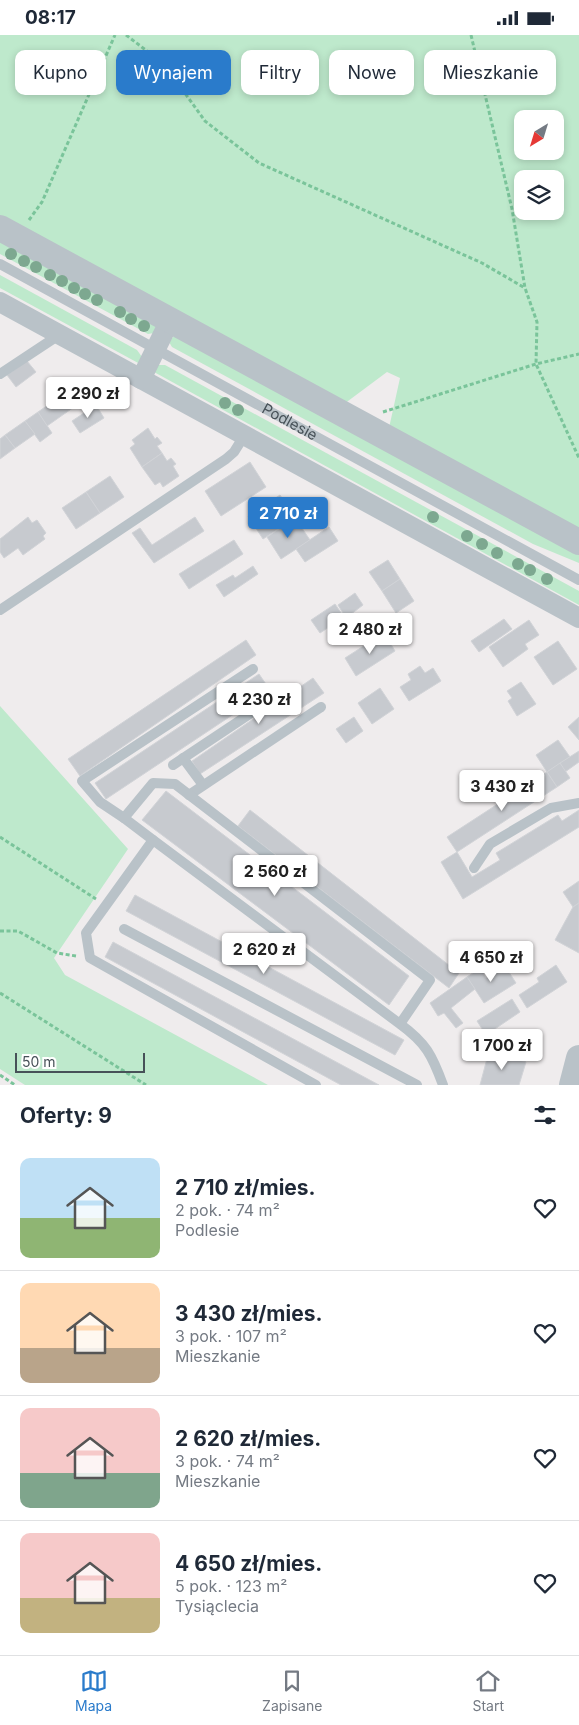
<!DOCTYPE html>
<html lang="pl">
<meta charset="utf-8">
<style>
body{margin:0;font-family:Inter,sans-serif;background:#f2f2f3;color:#1f2937;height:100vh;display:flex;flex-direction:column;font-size:19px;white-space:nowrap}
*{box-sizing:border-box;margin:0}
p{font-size:16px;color:#747a83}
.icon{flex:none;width:28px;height:28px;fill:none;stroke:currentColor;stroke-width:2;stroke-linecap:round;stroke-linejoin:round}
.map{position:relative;height:1050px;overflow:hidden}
.panel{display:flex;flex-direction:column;background:#fff;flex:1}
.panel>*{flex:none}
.top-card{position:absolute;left:15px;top:15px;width:550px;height:45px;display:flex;gap:10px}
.needle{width:32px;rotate:218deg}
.fabs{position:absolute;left:514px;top:75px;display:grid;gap:10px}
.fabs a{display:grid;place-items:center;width:50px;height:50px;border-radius:10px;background:#fff;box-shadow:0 2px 8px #0003;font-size:25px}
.scale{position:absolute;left:15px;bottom:12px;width:130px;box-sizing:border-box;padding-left:5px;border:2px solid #475158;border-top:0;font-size:14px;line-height:18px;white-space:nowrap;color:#475158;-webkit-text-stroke:4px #fff;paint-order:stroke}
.price{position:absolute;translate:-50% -42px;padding:0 11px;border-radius:5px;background:#fff;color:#222;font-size:16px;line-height:32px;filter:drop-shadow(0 1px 2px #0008)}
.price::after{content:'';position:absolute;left:50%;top:30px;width:15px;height:11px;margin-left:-8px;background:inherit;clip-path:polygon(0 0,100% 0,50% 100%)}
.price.on{background:#2a7bcb;color:#fff}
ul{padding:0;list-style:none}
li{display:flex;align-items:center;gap:15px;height:125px;padding:0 20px}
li+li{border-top:1px solid #e0e1e3}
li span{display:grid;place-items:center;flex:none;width:140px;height:100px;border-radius:10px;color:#555}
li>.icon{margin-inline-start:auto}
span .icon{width:60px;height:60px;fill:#fffc;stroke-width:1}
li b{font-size:21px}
h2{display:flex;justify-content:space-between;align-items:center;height:60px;padding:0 20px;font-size:21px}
.tag{padding:0 18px;border-radius:10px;background:#fff;box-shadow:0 2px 8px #0003;font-size:18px;line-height:45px}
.tag.on{background:#2a7bcb;color:#fff}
.status{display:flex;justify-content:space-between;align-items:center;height:35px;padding:0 25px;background:#fff;direction:ltr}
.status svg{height:14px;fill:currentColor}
.menu{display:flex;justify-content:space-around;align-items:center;height:70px;border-top:1px solid #e0e1e3;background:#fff;font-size:14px;color:#747a83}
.menu a{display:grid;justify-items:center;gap:2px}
.menu .on{color:#2a7bcb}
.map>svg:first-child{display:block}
.green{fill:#bee9cc;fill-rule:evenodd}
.building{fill:#c7cacf;stroke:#d1d3d7}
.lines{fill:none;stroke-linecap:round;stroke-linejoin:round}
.path{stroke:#7ac49a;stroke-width:3;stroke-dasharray:4 2.5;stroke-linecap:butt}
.service{stroke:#b9c2c8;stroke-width:10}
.minor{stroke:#b9c2c8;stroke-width:20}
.tertiary{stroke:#b9c2c8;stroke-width:26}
.tree{fill:#7da890}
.labels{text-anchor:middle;stroke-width:4.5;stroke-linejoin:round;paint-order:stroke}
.street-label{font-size:15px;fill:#475158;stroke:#fff}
</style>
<div class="status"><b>08:17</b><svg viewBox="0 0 49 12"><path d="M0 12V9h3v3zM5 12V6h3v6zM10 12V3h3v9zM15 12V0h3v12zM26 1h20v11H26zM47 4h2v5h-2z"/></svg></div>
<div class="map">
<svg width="579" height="1050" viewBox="0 0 579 1050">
<rect width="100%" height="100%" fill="#efeced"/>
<!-- green -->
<g class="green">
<path d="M 0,0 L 579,0 L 579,497 L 389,393 L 400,343 L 387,337 L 344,369 L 0,181 ZM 522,84 L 555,84 L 555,116 L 522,116 ZM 522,144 L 555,144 L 555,176 L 522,176 Z"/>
<polygon points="0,205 156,290 154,298 148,299 0,219"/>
<polygon points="0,240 137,315 142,322 140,329 0,253"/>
<polygon points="174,301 579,519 579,528 533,509 172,312 169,307"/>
<polygon points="158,330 165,330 579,556 579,570 154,337"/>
<polygon points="0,671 128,814 54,923 65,940 268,1050 25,1050 0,1034"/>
</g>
<!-- building -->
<g class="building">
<polygon points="27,326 36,337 16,352 7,340"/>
<polygon points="74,352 84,365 47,391 38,377"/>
<polygon points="96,370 104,383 80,398 72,386"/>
<polygon points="38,377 52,398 40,407 25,386"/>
<polygon points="25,386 35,399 15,413 5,400"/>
<polygon points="148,393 155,404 157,402 162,408 157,411 162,418 142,432 130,413 135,409 132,405"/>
<polygon points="5,400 15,413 0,424 0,404"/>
<polygon points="162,418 167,426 171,423 176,429 173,431 179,441 163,452 160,447 155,450 142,432"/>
<polygon points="250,427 266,452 221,481 205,456"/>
<polygon points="110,441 124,462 100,478 86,457"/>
<polygon points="86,457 100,478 76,494 62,473"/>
<polygon points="280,460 295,483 263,504 248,481"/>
<polygon points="28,482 32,488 37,485 46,498 43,501 45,504 23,520 18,513 4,523 0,517 0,504"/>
<polygon points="195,482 204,496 154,528 132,498 140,493 152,510"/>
<polygon points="295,483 310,505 281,524 267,502"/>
<polygon points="329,492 338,506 305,527 296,514"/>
<polygon points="234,505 243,519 189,554 179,539"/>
<polygon points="388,525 400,544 382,556 369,537"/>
<polygon points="253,531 258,539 224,562 216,550 233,540 235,543"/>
<polygon points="400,544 414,566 396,578 382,556"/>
<polygon points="355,558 363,570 346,583 338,570"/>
<polygon points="335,569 344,582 320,598 311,585"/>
<polygon points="344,582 354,598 339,608 328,593"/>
<polygon points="504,584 512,594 479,617 471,606"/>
<polygon points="529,585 539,600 525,609 528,614 503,632 489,612"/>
<polygon points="384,598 395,616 356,641 345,623"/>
<polygon points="246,605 256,620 80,741 68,724"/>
<polygon points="558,606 577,634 553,650 534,622"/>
<polygon points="420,631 425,638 433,633 441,646 409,666 400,652 411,645 408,639"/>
<polygon points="259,639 270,655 106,764 95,748"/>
<polygon points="313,643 324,658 200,739 192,726"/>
<polygon points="521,647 536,669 517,681 508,666 512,663 507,656"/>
<polygon points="380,653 394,674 372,689 358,668"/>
<polygon points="354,682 363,696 346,708 336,694"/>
<polygon points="579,682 579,705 568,692"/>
<polygon points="558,705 570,722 547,737 536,720"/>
<polygon points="579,716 579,727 565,737 560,728"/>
<polygon points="560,728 570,743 557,752 547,737"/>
<polygon points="547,737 557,752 457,817 447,802"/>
<polygon points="166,756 409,941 389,970 142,785"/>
<polygon points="250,775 459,938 449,953 238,791"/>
<polygon points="579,775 579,792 463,864 441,827 457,817 472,842 500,825 496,818 558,780 562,786"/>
<polygon points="579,846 579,868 573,872 563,857"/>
<polygon points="135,860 404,1005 395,1020 126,876"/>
<polygon points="579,868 579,918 555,905 573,872"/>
<polygon points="113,907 379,1050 341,1050 105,922"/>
<polygon points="556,930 567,947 527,973 519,960 539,947 537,943"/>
<polygon points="505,931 516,948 484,968 467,942 480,933 486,943"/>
<polygon points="467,942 475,954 451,973 463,988 456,993 444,978 438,981 430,968"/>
<polygon points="512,964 520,977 486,1000 477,986"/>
<polygon points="509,998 524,1002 522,1010 525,1011 523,1019 520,1017 518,1022 503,1018"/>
<polygon points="489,1016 526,1027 519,1050 480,1050"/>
</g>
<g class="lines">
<!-- path -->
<g class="path">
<polyline points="126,0 164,29 205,86 259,128 482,228 525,253"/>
<polyline points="471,0 512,174 525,253 537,287 536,329 579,423"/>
<polyline points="29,185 42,167 115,0"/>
<polyline points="383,377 536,329 579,319"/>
<polyline points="0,802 96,864"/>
<polyline points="0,896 18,896 57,918 76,921"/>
<polyline points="0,958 146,1050"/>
<polyline points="0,1040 15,1050"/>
</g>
<!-- service -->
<g class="service">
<path id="s1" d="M 0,229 L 579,545"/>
<polyline points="0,339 59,300"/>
<polyline points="0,575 226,424 234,417 244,401"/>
<polyline points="183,723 203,750"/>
<polyline points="173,730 272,664"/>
<polyline points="189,760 321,672"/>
<polyline points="124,783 100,767 82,746 253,634"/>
<polyline points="153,805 86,898 90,923 316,1050"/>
<polyline points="474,833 490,809 551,773 579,768"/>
<polyline points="124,894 417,1050"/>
<path d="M 400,989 L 430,945 L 175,749 L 153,748 L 124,783 L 153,805 L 400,989 C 426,1008 432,1020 443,1050"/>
</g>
<!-- minor -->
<g class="minor">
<polyline points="0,267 579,583"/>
<polyline points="141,344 170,285"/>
</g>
<!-- tertiary -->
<g class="tertiary">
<polyline points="0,193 579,507"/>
<polyline points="572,1050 579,1023"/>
</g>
</g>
<!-- trees -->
<g class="tree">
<circle cx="11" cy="219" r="6"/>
<circle cx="24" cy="226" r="6"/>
<circle cx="36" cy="232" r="6"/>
<circle cx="50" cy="240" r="6"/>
<circle cx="62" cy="246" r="6"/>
<circle cx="74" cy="253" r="6"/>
<circle cx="85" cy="259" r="6"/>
<circle cx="97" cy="265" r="6"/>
<circle cx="120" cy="277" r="6"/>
<circle cx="131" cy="284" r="6"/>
<circle cx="144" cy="291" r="6"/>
<circle cx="225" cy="368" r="6"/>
<circle cx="238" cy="375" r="6"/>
<circle cx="433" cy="482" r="6"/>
<circle cx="467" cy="501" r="6"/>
<circle cx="482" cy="509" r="6"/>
<circle cx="497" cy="518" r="6"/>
<circle cx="518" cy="529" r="6"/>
<circle cx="530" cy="535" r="6"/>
<circle cx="547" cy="544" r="6"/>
</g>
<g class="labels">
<!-- street labels -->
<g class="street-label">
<text dy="5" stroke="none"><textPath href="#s1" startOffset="330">Podlesie</textPath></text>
</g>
</g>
</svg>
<div class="fabs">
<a><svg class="needle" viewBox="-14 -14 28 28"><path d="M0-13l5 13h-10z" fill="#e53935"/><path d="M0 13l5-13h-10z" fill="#747a83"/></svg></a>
<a><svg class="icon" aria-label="layers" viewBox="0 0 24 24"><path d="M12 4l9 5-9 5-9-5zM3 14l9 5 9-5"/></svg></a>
</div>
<div class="scale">50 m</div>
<b class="price" style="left:88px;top:384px">2 290 zł</b>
<b class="price on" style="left:288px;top:504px">2 710 zł</b>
<b class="price" style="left:370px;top:620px">2 480 zł</b>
<b class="price" style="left:259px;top:690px">4 230 zł</b>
<b class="price" style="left:502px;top:777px">3 430 zł</b>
<b class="price" style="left:275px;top:862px">2 560 zł</b>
<b class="price" style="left:264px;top:940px">2 620 zł</b>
<b class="price" style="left:491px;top:948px">4 650 zł</b>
<b class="price" style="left:502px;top:1036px">1 700 zł</b>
<div class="top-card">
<a class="tag">Kupno</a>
<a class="tag on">Wynajem</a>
<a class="tag">Filtry</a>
<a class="tag">Nowe</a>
<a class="tag">Mieszkanie</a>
</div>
</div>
<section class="panel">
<h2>Oferty: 9<svg class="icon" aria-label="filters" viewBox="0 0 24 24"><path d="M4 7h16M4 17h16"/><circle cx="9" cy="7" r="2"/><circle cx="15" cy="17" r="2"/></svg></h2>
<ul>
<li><span style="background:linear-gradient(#bfe0f5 60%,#8fb573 0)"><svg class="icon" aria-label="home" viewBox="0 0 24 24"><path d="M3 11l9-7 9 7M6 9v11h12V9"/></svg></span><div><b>2 710 zł/mies.</b><p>2 pok. · 74 m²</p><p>Podlesie</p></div><svg class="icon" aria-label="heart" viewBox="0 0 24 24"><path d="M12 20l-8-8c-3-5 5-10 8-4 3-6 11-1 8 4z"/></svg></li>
<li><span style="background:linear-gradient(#ffd9b3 65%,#b9a48a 0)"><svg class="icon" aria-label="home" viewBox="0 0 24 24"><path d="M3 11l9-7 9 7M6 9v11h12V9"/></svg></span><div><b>3 430 zł/mies.</b><p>3 pok. · 107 m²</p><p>Mieszkanie</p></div><svg class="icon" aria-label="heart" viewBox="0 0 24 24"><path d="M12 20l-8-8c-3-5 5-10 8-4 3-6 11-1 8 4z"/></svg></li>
<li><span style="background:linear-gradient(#f6c9c9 65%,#7fa58c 0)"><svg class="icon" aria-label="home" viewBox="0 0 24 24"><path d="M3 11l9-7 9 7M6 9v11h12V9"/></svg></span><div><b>2 620 zł/mies.</b><p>3 pok. · 74 m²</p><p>Mieszkanie</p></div><svg class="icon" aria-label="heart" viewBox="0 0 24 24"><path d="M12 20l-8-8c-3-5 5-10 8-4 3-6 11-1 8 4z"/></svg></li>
<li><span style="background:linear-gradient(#f6c9c9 65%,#c2b280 0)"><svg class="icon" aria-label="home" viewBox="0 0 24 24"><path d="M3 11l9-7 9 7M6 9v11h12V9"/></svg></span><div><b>4 650 zł/mies.</b><p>5 pok. · 123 m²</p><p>Tysiąclecia</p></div><svg class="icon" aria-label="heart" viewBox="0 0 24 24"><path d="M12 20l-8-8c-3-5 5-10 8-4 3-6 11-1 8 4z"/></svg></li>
</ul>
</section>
<nav class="menu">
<a class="on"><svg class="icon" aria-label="map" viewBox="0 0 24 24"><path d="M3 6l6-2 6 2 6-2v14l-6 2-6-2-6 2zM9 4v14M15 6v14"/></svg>Mapa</a>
<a><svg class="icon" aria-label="saved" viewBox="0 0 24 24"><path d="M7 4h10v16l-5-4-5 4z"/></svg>Zapisane</a>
<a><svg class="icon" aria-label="home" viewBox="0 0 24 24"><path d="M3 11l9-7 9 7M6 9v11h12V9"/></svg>Start</a>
</nav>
